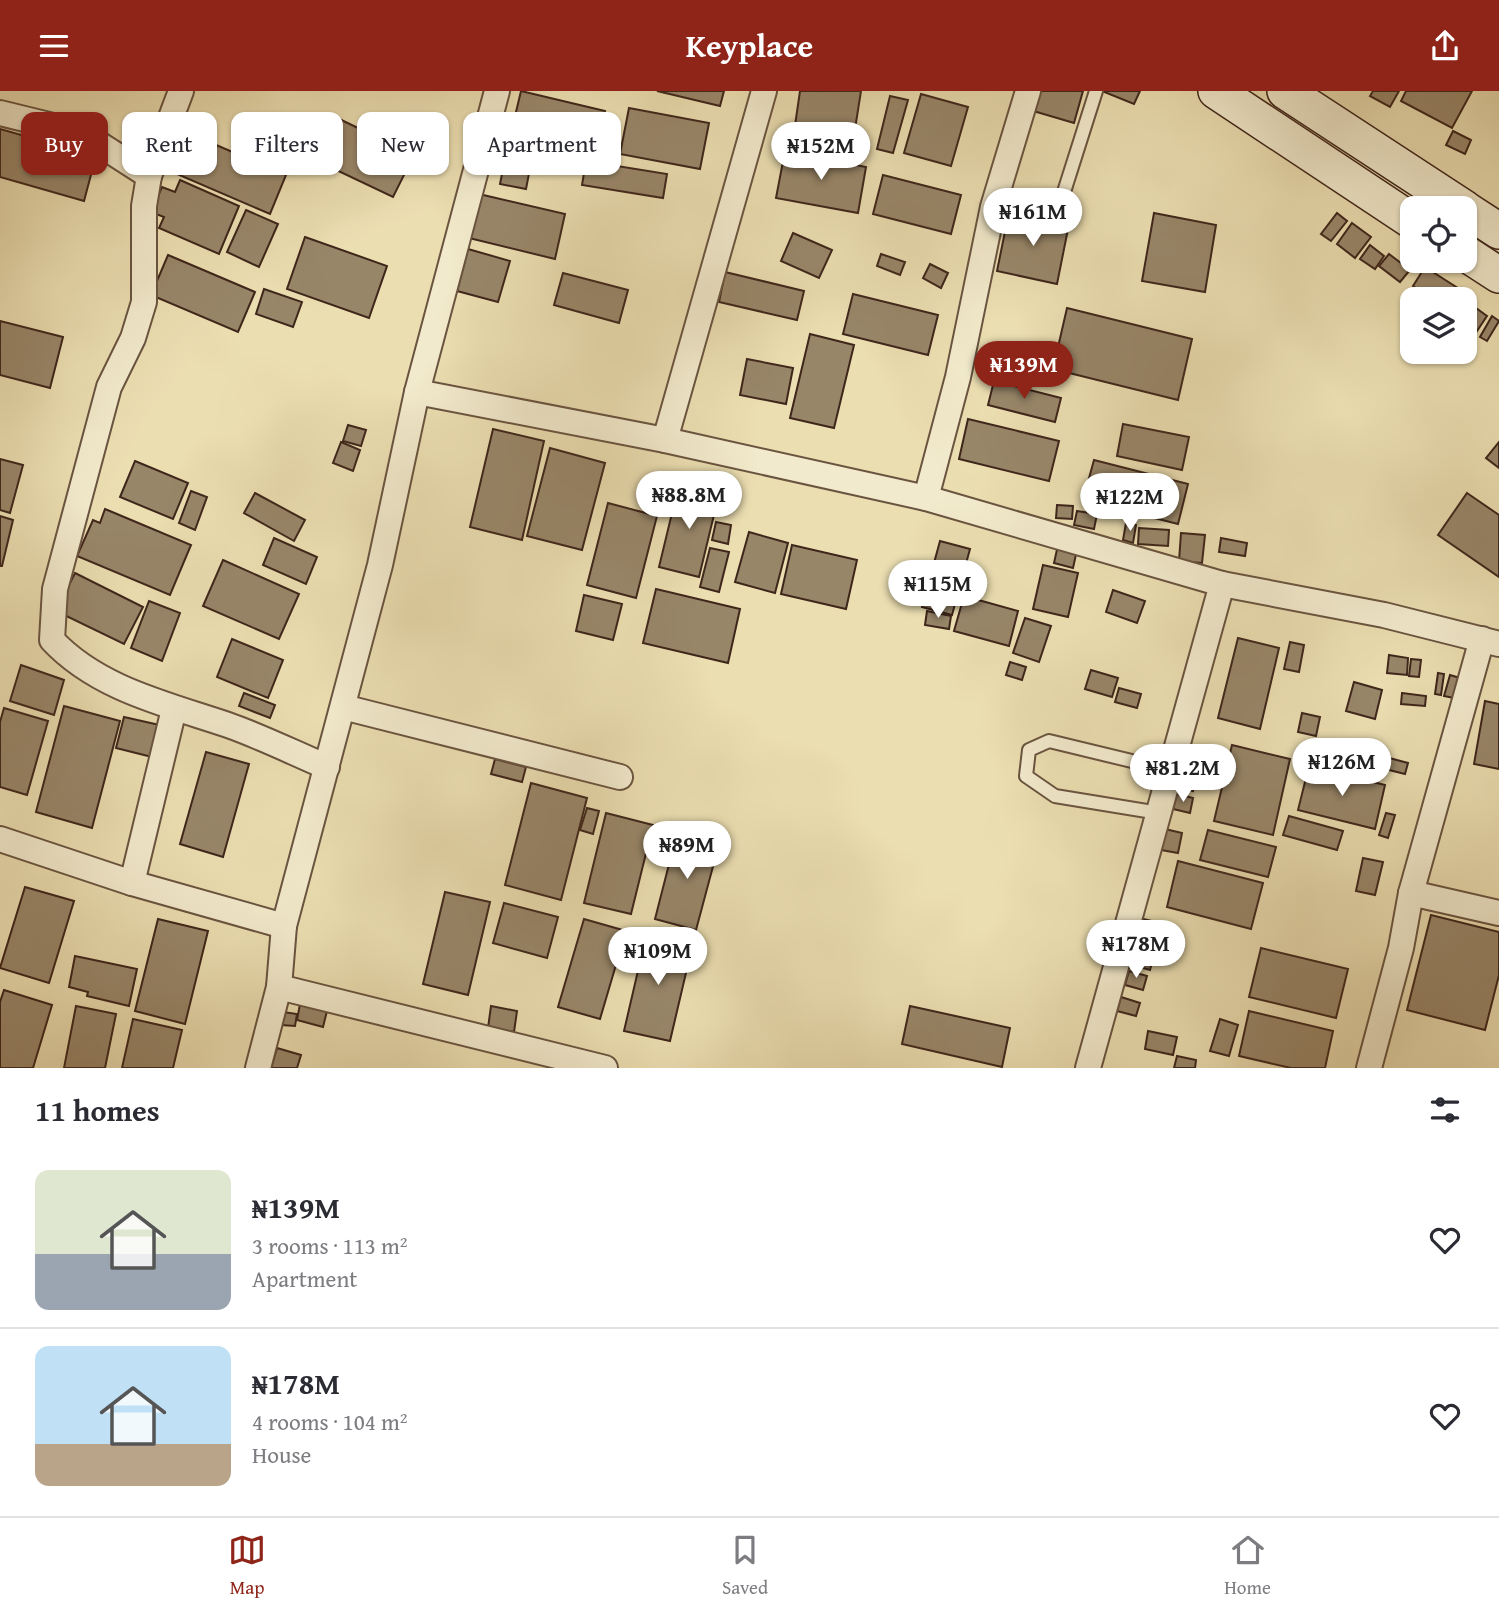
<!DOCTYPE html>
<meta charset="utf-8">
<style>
body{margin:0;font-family:"Gentium Book Plus",serif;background:#f2f2f3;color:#2b2b33;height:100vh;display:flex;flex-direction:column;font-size:26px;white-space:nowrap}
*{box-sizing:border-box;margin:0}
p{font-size:23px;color:#7c7c81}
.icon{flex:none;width:38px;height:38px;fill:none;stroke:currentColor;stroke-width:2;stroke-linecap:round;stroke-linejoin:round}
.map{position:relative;height:977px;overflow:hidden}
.sheet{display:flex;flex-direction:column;background:#fff;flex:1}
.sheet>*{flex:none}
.guide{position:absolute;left:21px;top:21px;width:700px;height:63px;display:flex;gap:14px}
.buttons{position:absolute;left:1400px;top:105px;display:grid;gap:14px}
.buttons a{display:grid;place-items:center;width:77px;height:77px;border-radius:14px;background:#fff;box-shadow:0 2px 5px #0004;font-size:35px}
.price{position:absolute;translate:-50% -60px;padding:0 16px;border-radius:24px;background:#fff;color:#222;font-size:23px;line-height:46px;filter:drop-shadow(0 2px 4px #0008)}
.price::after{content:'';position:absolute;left:50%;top:42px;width:21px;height:16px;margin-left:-10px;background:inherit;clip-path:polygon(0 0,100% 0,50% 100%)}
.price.on{background:#8f2418;color:#fff}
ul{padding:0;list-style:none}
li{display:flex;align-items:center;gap:21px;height:175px;padding:0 35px}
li+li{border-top:2px solid #e1e1e2}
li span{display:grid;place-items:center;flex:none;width:196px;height:140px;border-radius:14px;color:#555}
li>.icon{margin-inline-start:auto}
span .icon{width:84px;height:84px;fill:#fffc;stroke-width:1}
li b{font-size:30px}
h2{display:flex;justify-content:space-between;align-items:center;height:84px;padding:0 35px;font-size:30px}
.chip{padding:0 24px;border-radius:14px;background:#fff;box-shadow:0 2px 5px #0004;font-size:24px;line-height:63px}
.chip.on{background:#8f2418;color:#fff}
header{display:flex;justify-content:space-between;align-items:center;height:91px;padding:0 35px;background:#8f2418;color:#fff;font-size:32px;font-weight:700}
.menu{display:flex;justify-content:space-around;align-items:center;height:98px;border-top:2px solid #e1e1e2;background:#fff;font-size:19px;color:#7c7c81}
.menu a{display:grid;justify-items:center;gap:4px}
.menu .on{color:#8f2418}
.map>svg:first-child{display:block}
.building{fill:#988669;stroke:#3f261b;stroke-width:2}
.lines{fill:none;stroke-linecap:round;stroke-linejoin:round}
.lane-casing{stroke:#6a5440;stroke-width:16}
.street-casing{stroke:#6a5440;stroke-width:28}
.secondary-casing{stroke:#3f261b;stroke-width:38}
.lane{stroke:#f2eacc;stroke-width:12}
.street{stroke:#f2eacc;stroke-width:24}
.secondary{stroke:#f2eacc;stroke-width:35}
</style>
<header><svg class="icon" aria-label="menu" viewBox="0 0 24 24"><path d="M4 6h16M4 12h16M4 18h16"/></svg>Keyplace<svg class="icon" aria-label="share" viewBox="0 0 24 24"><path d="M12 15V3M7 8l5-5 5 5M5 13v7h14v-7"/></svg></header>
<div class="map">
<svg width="1499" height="977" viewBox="0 0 1499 977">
<rect width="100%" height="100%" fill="#ebdeb1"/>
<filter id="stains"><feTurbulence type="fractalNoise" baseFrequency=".00286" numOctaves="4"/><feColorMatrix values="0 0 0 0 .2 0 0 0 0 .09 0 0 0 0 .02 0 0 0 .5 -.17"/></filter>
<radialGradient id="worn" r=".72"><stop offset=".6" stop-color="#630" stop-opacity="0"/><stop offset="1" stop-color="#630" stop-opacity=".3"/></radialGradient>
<!-- building -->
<g class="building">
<polygon points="521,0 605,20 594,63 511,42"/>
<polygon points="657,0 724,0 720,15"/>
<polygon points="800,0 861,0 852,57 793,48"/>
<polygon points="1035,0 1083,0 1074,32 1030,19"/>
<polygon points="1102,0 1140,0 1134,13"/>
<polygon points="1373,0 1399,0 1390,16 1370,5"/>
<polygon points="1406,0 1472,0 1452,37 1401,10"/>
<polygon points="921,3 968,16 951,75 904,62"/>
<polygon points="890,5 908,9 893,62 877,58"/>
<polygon points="629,17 709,32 700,78 620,63"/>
<polygon points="331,24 414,64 393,106 311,67"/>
<polygon points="253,26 297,39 291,57 248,44"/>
<polygon points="0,38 96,65 84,110 0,86"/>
<polygon points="1453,40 1471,49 1465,63 1446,54"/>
<polygon points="193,44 286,84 270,123 177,83"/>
<polygon points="785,60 866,76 858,122 776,107"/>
<polygon points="505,68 531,72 526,98 500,93"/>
<polygon points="586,70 667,83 663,107 582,94"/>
<polygon points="883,84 961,104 951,143 873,123"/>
<polygon points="180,89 239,115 219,163 159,137 164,126 151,121 162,96 175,101"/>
<polygon points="479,103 565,123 555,168 469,147"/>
<polygon points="246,119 278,133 259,176 227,161"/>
<polygon points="1009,121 1069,133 1057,193 997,180"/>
<polygon points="1154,122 1216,134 1205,201 1142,190"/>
<polygon points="1337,122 1347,130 1331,150 1321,143"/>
<polygon points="1352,132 1371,146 1355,167 1337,153"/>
<polygon points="793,142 832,159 819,187 781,170"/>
<polygon points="305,146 387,175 369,227 287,198"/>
<polygon points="1370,154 1384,165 1375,178 1360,168"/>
<polygon points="468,158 510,170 498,211 457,200"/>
<polygon points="881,163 905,171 900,184 877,175"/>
<polygon points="1389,163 1410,179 1400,191 1379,175"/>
<polygon points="168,164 255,201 238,241 151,204"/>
<polygon points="930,173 948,182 941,197 923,187"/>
<polygon points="1425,176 1464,201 1459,208 1430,208 1413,195"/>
<polygon points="725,181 804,200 797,229 719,211"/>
<polygon points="563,182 628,199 619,232 554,214"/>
<polygon points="264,198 302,211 293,236 256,223"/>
<polygon points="853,203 938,224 928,264 843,243"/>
<polygon points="1067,217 1192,248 1178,309 1053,278"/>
<polygon points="1476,217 1487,225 1475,243 1465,234"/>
<polygon points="1492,225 1499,230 1487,250 1480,246"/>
<polygon points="0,230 63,246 50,297 0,284"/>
<polygon points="810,243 854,254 834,337 790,327"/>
<polygon points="747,268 793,277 786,313 740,304"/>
<polygon points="994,290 1061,307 1055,331 988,314"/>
<polygon points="968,328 1059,350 1049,390 959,368"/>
<polygon points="1123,333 1189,346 1182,379 1117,365"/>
<polygon points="348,334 366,339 361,355 343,350"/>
<polygon points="493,338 544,350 522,449 470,436"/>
<polygon points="341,351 360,359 353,380 333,372"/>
<polygon points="1499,351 1499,377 1486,367"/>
<polygon points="550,357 605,372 582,459 527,445"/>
<polygon points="0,368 23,374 10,422 0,419"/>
<polygon points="1094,369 1188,393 1178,433 1083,409"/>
<polygon points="135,370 188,392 173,428 120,406"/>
<polygon points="679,393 719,403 699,486 659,476"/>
<polygon points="191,400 207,406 195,439 179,432"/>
<polygon points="255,402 305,429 294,450 244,422"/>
<polygon points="1467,402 1499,424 1499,486 1438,444"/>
<polygon points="608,412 657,425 636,507 587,494"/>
<polygon points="1057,414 1073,415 1072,428 1056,427"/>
<polygon points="105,418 191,454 170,504 77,465 93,429 100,432"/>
<polygon points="1077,420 1097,423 1094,438 1074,434"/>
<polygon points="0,425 13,429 2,475 0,475"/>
<polygon points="716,431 731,434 728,453 712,449"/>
<polygon points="1126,432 1136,434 1133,452 1123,449"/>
<polygon points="1139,437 1169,439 1168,455 1138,453"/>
<polygon points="749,441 788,452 775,502 735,491"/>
<polygon points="1181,442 1205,444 1202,472 1179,470"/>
<polygon points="274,447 317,466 306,493 263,474"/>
<polygon points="1221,447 1247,452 1245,465 1219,461"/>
<polygon points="940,450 970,458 952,524 922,516"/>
<polygon points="792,454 857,469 846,518 781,503"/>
<polygon points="1058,454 1077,459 1073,477 1054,472"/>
<polygon points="710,457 729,461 719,501 700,496"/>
<polygon points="223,469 299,503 279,548 203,515"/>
<polygon points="1043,474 1078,482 1068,526 1033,518"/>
<polygon points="75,482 143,516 124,553 56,520"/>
<polygon points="656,498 740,518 728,572 643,552"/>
<polygon points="1113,499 1145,510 1137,532 1106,521"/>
<polygon points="584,504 622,513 613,549 576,540"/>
<polygon points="964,505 1018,520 1009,555 954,540"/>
<polygon points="149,510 180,522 162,570 131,557"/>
<polygon points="927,520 951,525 949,538 925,534"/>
<polygon points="1025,527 1051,535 1039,571 1013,562"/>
<polygon points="1238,547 1279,557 1260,638 1218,627"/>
<polygon points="232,548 283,569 268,607 217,586"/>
<polygon points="1290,551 1304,554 1299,581 1284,578"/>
<polygon points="1389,564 1408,567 1407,584 1387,582"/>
<polygon points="1411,568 1421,569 1419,586 1409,585"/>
<polygon points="1010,571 1026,576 1022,589 1006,584"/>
<polygon points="21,574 64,589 54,624 10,610"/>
<polygon points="1091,579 1118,587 1112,606 1085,598"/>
<polygon points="1438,582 1444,583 1441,604 1435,603"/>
<polygon points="1450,584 1460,587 1454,607 1444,605"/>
<polygon points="1354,591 1382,599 1375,628 1346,620"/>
<polygon points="1119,597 1141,603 1137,617 1115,611"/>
<polygon points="244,602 275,614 270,627 239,615"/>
<polygon points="1402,602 1426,605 1425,615 1401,613"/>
<polygon points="1485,610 1499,613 1499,678 1474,673"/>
<polygon points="64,615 120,630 92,737 36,721"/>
<polygon points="4,617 48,630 27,704 0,696 0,631"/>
<polygon points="1302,622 1320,626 1316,645 1298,641"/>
<polygon points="124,626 164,635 156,667 116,657"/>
<polygon points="1337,653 1408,672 1405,683 1333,665"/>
<polygon points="1188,654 1207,659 1201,683 1182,679"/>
<polygon points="1232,654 1290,668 1273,744 1214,730"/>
<polygon points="206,661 249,673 223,766 180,753"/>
<polygon points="495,668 526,676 522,691 491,683"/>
<polygon points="1309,675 1385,694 1375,738 1298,719"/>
<polygon points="1179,685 1195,689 1193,700 1177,697"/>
<polygon points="531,692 587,707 561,809 505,794"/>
<polygon points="1177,703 1193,707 1190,722 1173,718"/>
<polygon points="587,717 599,720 593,743 580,739"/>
<polygon points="606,722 653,734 631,823 584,812"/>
<polygon points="1386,722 1395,724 1388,747 1379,744"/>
<polygon points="1289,725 1343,740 1337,759 1283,744"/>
<polygon points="1165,738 1182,742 1178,762 1161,759"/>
<polygon points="1208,739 1276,756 1268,786 1200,769"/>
<polygon points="677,742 719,753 696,839 655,828"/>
<polygon points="1363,767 1383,771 1375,804 1356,800"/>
<polygon points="1178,770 1263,792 1251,838 1167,816"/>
<polygon points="25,796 74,810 49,892 0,877"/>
<polygon points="445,801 490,811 468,904 423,893"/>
<polygon points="504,812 558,826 547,867 493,852"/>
<polygon points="1431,824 1499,841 1499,884 1485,939 1407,919"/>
<polygon points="1139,827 1160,832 1155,850 1134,844"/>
<polygon points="158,828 208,840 185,933 135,920"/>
<polygon points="584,828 626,840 600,928 558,916"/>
<polygon points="647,841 693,852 670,950 624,940"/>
<polygon points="1131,850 1156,857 1150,879 1126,872"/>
<polygon points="1261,857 1348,878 1336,927 1249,906"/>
<polygon points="75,865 137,878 129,915 87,905 88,901 69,896"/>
<polygon points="1129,880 1147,885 1143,899 1125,894"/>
<polygon points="4,899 52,914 33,977 0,977 0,911"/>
<polygon points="1121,906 1140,912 1136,925 1117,920"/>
<polygon points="300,913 327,920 323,936 297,929"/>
<polygon points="76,915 116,923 105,977 64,977"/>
<polygon points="491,915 517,920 514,941 488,937"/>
<polygon points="910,915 1010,937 1002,976 902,953"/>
<polygon points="1249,920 1333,940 1325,977 1291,977 1239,965"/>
<polygon points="283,921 297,923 295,935 281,934"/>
<polygon points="133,928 182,939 173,977 122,977"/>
<polygon points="1220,928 1238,934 1229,965 1210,960"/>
<polygon points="1148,940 1177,946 1173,964 1145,958"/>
<polygon points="277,957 301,964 297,977 271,977"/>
<polygon points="1177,965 1196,969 1195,977 1174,977"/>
</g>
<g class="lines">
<!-- lane casing -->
<g class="lane-casing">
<g id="lane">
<polyline points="1057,123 1096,0"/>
<polyline points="1159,722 1055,705 1026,685 1029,659 1049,650 1169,679"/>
</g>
</g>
<!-- street casing -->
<g class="street-casing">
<g id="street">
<path d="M 181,0 L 149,85 L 144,115 L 144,211 L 133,247 L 109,296 L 55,498 L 52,549 C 98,598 166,613 228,634 C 262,646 294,662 327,676"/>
<polyline points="0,22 82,42 149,85"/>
<polyline points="417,301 665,349 926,407 1222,493 1384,524 1499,553"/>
<polyline points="665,349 764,0"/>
<polyline points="926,407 958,286 993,116 1028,0"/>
<polyline points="343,616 620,686"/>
<polyline points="0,748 132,792 284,835"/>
<polyline points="132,792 174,618"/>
<polyline points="1411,802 1499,822"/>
<polyline points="279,896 605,977"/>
<polyline points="258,977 279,896 284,835 380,474 417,301 497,0"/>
<polyline points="1088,977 1222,493"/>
<polyline points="1369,977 1401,857 1411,802 1482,548"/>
</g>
</g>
<!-- secondary casing -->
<g class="secondary-casing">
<g id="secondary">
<polyline points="1216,0 1412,130"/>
<polyline points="1285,0 1464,117"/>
<polyline points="1465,118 1499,140"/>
<polyline points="1465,162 1499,184"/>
</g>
</g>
<!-- lane -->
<use href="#lane" class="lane"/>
<!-- street -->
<use href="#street" class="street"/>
<!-- secondary -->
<use href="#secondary" class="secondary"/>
</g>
<rect width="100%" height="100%" filter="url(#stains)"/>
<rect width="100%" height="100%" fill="url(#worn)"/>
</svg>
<div class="buttons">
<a><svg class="icon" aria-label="locate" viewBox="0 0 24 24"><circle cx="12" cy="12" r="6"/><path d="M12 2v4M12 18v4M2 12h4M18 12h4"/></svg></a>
<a><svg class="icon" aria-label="layers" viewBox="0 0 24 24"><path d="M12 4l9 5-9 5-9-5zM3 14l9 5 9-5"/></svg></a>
</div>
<b class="price" style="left:821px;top:91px">₦152M</b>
<b class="price" style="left:1033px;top:157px">₦161M</b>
<b class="price on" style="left:1024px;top:310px">₦139M</b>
<b class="price" style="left:689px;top:440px">₦88.8M</b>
<b class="price" style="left:1130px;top:442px">₦122M</b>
<b class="price" style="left:938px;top:529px">₦115M</b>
<b class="price" style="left:1342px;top:707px">₦126M</b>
<b class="price" style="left:1183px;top:713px">₦81.2M</b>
<b class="price" style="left:687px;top:790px">₦89M</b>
<b class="price" style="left:1136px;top:889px">₦178M</b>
<b class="price" style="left:658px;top:896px">₦109M</b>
<div class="guide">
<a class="chip on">Buy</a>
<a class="chip">Rent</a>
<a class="chip">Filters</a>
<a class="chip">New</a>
<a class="chip">Apartment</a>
</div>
</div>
<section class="sheet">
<h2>11 homes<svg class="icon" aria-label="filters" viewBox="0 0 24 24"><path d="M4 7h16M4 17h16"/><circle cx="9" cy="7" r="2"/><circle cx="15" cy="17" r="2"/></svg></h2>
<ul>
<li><span style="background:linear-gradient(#dfe7d0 60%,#9aa5b1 0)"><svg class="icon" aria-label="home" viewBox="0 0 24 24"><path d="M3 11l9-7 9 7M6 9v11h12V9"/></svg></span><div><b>₦139M</b><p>3 rooms · 113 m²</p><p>Apartment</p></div><svg class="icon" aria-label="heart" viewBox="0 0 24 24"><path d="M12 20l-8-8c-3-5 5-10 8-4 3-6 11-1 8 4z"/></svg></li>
<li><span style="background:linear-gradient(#bfe0f5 70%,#b9a48a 0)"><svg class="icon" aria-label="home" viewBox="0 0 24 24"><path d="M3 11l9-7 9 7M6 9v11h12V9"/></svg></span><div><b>₦178M</b><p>4 rooms · 104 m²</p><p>House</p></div><svg class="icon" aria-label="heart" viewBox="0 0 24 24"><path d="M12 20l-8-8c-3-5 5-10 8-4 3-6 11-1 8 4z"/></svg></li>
</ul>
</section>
<nav class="menu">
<a class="on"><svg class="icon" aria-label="map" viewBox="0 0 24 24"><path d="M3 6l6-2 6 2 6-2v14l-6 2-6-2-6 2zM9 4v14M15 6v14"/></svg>Map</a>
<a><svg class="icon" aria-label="saved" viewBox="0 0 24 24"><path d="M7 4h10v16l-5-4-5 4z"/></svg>Saved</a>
<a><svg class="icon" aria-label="home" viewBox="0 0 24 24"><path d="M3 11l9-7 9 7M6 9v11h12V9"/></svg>Home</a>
</nav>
